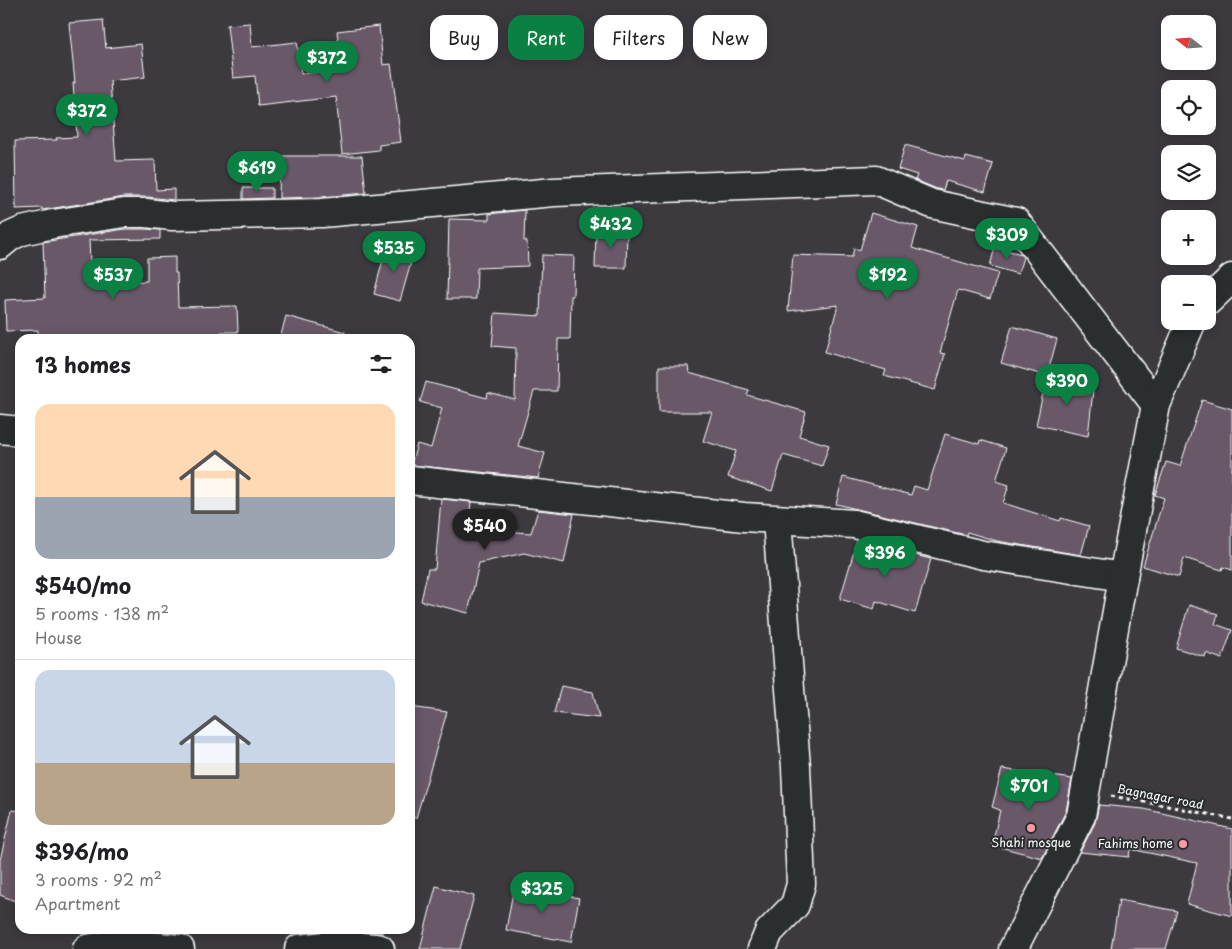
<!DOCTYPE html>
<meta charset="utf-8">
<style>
body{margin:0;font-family:"Playpen Sans",sans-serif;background:#f6f6f6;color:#202124;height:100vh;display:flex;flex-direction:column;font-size:19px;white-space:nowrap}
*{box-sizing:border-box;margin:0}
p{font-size:16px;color:#757577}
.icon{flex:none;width:28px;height:28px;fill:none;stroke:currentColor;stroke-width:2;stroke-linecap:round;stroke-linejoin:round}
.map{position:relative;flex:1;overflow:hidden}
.sheet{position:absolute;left:15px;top:334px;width:400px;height:600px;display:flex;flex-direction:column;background:#fff;border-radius:15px;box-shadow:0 2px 12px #0003}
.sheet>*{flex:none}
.guide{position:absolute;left:430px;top:15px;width:475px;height:45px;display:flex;gap:10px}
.needle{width:32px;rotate:287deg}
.fabs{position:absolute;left:1161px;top:15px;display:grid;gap:10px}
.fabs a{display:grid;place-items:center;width:55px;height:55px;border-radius:10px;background:#fff;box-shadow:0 2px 12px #0003;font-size:25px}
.price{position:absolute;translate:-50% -42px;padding:0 11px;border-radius:18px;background:#0b8043;color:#fff;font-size:16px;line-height:32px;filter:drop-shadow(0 1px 2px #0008)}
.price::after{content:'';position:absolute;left:50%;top:30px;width:15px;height:11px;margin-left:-8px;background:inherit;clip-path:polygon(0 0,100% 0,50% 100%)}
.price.current{background:#222;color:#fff}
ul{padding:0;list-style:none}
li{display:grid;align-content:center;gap:10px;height:265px;padding:0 20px}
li+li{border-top:1px solid #e0e0e0}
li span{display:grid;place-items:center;height:155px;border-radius:15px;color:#555}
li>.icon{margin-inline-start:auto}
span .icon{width:90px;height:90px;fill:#fffc;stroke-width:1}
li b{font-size:21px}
h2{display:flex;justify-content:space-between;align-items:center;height:60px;padding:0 20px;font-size:21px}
.pill{padding:0 18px;border-radius:15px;background:#fff;box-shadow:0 2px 12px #0003;font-size:18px;line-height:45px}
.pill.current{background:#0b8043;color:#fff}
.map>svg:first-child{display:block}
.building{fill:#675967;stroke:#fff}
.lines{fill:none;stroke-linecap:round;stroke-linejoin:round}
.minor-casing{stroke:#fff;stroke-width:31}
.path{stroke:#fff;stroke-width:3;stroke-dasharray:4 4;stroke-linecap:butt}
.minor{stroke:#2a2d2e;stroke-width:28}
.poi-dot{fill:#ff9aa2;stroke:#2a2d2e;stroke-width:2}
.labels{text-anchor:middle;stroke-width:4;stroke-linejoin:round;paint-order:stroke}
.street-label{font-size:12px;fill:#fff;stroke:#2a2d2e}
.poi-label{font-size:12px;fill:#fff;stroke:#2a2d2e}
</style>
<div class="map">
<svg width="1232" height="949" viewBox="0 0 1232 949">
<rect width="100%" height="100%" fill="#3c3a3f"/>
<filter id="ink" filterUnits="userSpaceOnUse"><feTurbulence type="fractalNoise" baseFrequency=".02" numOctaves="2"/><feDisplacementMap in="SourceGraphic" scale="10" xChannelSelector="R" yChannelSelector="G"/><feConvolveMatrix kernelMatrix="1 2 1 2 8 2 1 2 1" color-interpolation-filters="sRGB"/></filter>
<g filter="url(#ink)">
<!-- building -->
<g class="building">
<polygon points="103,20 106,48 141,44 145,77 110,81 116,161 155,160 156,190 174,189 174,200 148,197 124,197 42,210 42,208 16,209 15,141 57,140 56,138 77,137 73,83 75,83 69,23"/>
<polygon points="250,23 252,47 297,42 301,74 342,69 337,31 379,26 383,65 391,64 401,142 379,145 379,150 342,154 336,97 258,106 255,76 233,78 227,25"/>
<polygon points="905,145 965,161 966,157 993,164 985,192 946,181 943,190 937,189 915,180 917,175 898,169"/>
<polygon points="280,156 362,156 366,193 321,197 279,198"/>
<polygon points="243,188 272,188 272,198 243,199"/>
<polygon points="525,210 524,241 527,241 528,266 477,268 476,299 447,299 449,219 489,220 489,214"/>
<polygon points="871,213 918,227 912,248 998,273 990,299 958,290 940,353 945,354 935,390 884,376 886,370 825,352 838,305 788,311 793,255 852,257 854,248 860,250"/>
<polygon points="125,229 145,229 160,230 160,239 89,240 91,283 147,281 147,258 175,257 175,273 177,273 178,307 237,306 238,332 221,332 221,339 38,339 38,330 6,331 5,300 45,298 43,242"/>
<polygon points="596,230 627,231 626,268 595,268"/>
<polygon points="387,244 414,252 400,301 374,294"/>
<polygon points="995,247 1021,254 1023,257 1018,274 990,266"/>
<polygon points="542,255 574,256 573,296 571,296 570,339 558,339 557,391 534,391 518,446 545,453 538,478 411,465 417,444 431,448 442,408 420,402 426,382 487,398 488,393 515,400 516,348 492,346 495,313 540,316"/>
<polygon points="286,316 345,332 344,339 280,339"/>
<polygon points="1012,326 1057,339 1047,376 1001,363"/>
<polygon points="659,366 688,366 689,373 749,390 747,395 806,412 799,436 829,445 822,466 783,455 772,491 728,477 736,451 703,441 712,412 659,412"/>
<polygon points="1046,380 1094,381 1088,436 1036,425"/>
<polygon points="1202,400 1232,409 1232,570 1223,567 1222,570 1184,558 1179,577 1143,566 1164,498 1155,495 1166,462 1180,466"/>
<polygon points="945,434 979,444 980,440 1006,448 996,481 1009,485 1003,503 1060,521 1061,518 1089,526 1081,555 997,541 967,532 966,535 836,504 843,477 911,495 914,486 927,490"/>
<polygon points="441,499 471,502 468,529 531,533 538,510 574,514 564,563 524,553 479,563 468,613 421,601 428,569 435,569"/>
<polygon points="857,541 931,559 915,613 876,601 874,609 840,599"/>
<polygon points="1189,605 1218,614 1215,624 1232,630 1222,659 1206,653 1205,657 1176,648"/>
<polygon points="561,686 593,692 599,718 554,713"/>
<polygon points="410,707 447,712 416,818 410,817"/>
<polygon points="1002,769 1072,779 1066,811 1042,858 992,845 1000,810 992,807"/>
<polygon points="1099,805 1144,809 1232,829 1232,916 1187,904 1197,863 1130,849 1129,857 1080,852 1095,823"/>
<polygon points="12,810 20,811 20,903 0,895 0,860"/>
<polygon points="436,886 474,896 460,949 420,949"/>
<polygon points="514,886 579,898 571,942 506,930"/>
<polygon points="1119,900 1177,911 1166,949 1111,949"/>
<polygon points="312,929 383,929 382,933 335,929 312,932"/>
</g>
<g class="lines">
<!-- minor casing -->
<g class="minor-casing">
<g id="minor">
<polyline points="0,245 11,236 22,231 53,224 124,213 146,213 172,216 322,213 554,192 876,180 932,204 1016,222 1156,405"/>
<polyline points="1208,301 1232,278"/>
<polyline points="0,429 20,431"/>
<polyline points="410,480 744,517 854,524 983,555 1123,577"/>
<polyline points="87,949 121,943 180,949"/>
<polyline points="299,949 334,945 375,948 380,949"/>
<polyline points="762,949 769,932 795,905 801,884 796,767 777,520"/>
<polyline points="1013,949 1081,816 1123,577 1156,405 1192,321"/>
</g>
</g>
<!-- path -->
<polyline class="path" points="1111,796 1173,807 1232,819"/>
<!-- minor -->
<use href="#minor" class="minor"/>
</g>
</g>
<!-- markers -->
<g class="poi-dot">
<circle cx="1031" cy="828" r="5"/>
<circle cx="1183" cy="844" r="5"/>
</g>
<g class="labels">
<!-- street labels -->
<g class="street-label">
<text transform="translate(1160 797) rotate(11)" y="4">Bagnagar road</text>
</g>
<!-- poi labels -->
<g class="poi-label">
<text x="1031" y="847">Shahi mosque</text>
<text x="1173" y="848" text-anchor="end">Fahims home</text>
</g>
</g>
</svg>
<div class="fabs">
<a><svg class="needle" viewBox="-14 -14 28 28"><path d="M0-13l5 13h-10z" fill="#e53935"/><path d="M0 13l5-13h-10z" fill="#757577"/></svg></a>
<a><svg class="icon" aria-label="locate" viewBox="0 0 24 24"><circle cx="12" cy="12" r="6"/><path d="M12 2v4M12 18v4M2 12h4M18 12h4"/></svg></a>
<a><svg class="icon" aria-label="layers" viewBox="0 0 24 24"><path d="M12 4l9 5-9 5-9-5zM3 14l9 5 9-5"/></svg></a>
<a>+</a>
<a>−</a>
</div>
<b class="price" style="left:327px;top:83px">$372</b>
<b class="price" style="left:87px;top:136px">$372</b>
<b class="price" style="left:257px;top:193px">$619</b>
<b class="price" style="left:611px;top:249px">$432</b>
<b class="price" style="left:1007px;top:260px">$309</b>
<b class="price" style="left:394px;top:273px">$535</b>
<b class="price" style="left:113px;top:300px">$537</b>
<b class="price" style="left:888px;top:300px">$192</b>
<b class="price" style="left:1067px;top:406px">$390</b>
<b class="price current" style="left:485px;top:551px">$540</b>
<b class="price" style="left:885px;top:578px">$396</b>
<b class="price" style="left:1029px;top:811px">$701</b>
<b class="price" style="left:542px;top:914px">$325</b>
<div class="guide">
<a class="pill">Buy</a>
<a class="pill current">Rent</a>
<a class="pill">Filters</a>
<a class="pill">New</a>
</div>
<section class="sheet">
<h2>13 homes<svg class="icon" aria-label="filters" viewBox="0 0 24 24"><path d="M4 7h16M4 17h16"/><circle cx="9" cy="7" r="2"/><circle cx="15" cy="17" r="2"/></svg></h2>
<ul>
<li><span style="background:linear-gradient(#ffd9b3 60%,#9aa5b1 0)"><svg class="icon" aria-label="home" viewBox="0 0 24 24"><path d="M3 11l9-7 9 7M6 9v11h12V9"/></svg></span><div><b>$540/mo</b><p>5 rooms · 138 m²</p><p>House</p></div></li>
<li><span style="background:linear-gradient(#c9d6e8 60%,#b9a48a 0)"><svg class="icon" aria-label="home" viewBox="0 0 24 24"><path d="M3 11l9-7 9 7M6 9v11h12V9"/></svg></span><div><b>$396/mo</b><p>3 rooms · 92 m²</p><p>Apartment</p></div></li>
</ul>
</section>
</div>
